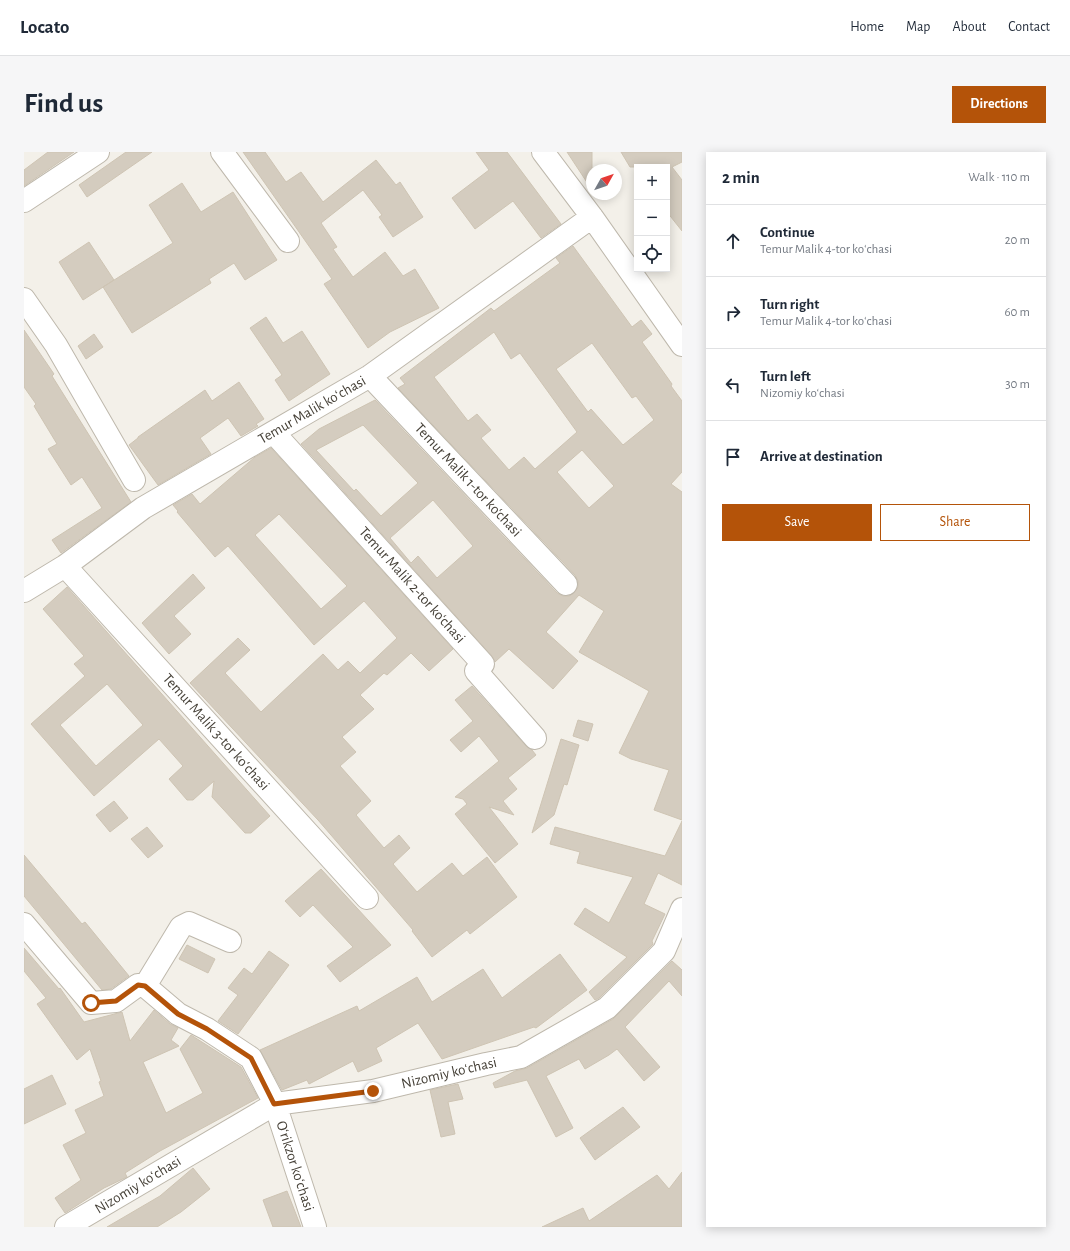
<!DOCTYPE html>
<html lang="en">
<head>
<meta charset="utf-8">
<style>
	:root { --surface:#fff; --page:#f6f6f7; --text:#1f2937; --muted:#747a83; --line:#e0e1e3; --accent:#b45309 }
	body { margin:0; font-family:"Alegreya Sans",sans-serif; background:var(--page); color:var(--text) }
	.controls { position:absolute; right:12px; top:12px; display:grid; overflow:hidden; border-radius:0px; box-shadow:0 2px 10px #0003 }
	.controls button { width:36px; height:36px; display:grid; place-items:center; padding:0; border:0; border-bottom:1px solid var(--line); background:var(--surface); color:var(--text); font:20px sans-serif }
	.compass { position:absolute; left:562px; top:12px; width:36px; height:36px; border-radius:50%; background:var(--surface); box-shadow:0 2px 10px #0003; rotate:50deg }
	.stop { position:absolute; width:12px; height:12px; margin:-9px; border:3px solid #b45309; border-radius:50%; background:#fff }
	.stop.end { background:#b45309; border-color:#fff; box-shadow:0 1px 4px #0008 }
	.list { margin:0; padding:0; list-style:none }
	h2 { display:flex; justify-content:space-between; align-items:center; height:52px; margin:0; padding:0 16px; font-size:17px }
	h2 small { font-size:13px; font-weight:400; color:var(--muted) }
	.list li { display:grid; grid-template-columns:26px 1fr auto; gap:12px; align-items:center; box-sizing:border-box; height:72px; padding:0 16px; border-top:1px solid var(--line) }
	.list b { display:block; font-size:15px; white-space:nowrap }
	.list p { margin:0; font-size:13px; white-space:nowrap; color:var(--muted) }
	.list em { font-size:13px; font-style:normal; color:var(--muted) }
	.actions { display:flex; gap:8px; padding:12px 16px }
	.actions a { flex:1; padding:9px 0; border:1px solid var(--accent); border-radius:0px; text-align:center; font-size:14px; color:var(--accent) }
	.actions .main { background:var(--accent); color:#fff }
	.icon { flex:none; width:22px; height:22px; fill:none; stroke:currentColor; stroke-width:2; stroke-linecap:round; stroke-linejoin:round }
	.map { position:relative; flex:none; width:658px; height:1075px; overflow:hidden; border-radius:0px }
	header { display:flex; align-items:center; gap:24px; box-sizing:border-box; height:56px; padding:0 20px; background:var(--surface); border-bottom:1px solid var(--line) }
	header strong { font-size:19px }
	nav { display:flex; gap:22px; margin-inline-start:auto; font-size:14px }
	.intro { display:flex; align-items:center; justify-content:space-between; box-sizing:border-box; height:96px; padding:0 24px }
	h1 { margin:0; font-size:28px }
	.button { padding:10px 18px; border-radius:0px; background:var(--accent); color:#fff; font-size:14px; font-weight:700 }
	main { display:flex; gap:24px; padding:0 24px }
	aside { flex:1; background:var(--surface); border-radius:0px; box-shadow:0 2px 10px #0003 }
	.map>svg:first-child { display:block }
	.building { fill:#d4ccbf; stroke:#cec4b3; fill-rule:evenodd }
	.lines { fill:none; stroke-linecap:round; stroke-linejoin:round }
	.minor-casing { stroke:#beb8ac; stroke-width:24 }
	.minor { stroke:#fff; stroke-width:22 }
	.route { stroke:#b45309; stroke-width:5 }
	.labels { text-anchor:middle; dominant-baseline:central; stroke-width:4; stroke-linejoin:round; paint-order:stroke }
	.street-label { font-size:15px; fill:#464138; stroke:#fff }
</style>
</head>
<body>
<header>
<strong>Locato</strong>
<nav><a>Home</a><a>Map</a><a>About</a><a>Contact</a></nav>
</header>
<div class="intro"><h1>Find us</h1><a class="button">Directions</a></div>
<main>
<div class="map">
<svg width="658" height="1075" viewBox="0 0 658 1075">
	<rect width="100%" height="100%" fill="#f3f0e9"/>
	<path class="building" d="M 24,0 L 50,0 L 0,34 L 0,18 Z
		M 102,0 L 128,0 L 63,45 L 55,33 Z
		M 219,0 L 241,0 L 262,30 L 277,20 L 299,50 L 352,8 L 372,33 L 376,30 L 399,65 L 369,85 L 355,65 L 358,63 L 339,38 L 297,71 L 313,95 L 309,97 L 329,125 L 361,100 L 379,124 L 391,117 L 415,156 L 366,180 L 344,196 L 300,132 L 308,127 Z
		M 452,0 L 483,0 L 537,72 L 517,86 L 489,49 L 451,77 L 428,46 L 465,18 Z
		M 543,0 L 568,0 L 568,38 Z
		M 597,0 L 658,0 L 658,10 L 648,15 L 658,28 L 658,79 L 643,60 L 643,15 L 606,15 Z
		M 158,31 L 177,60 L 209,40 L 253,108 L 221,128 L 210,111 L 185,127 L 187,131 L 108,181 L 79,135 L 149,91 L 125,53 Z
		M 65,90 L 90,128 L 59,148 L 35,110 Z
		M 549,94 L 608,175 L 617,168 L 628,182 L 618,190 L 648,232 L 647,234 L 658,249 L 658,320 L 647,332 L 658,340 L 658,668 L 630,658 L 645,618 L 607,607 L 595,601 L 625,539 L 555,500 L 580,459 L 555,443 L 522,480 L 554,509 L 529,537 L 485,497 L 471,510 L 468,504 L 277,292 L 295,277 L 351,248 L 533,441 L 539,444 L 545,444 L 550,441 L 554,435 L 554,429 L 551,423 L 374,236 L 381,232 L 376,226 L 467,156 L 470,159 L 536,111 L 532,106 ZM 470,180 L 487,207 L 496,201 L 553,280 L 511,317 L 500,305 L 485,318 L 457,286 L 467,278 L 453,262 L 444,269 L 410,225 ZM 568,191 L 608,246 L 612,244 L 630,268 L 599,293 L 567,257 L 564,260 L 532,217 ZM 339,273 L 394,331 L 357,364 L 332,337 L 330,339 L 292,298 ZM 558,298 L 590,334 L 565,356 L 533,320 ZM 409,348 L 449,394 L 413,426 L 394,404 L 387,411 L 366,386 Z
		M 242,165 L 259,191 L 278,179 L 306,222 L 265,249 L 251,228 L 258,223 L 226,176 Z
		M 0,178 L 30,222 L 28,224 L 107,350 L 37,401 L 28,388 L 78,356 L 58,325 L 47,333 L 24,297 L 33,292 L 10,254 L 12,252 L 0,235 Z
		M 70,182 L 79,195 L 62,207 L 54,194 Z
		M 215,230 L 240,267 L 232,272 L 234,274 L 217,284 L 204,266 L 176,286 L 187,302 L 134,333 L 105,293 L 114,286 L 114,285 L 181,238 L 188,249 Z
		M 247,296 L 429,497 L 405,519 L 387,501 L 363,523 L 360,521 L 336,543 L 350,557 L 318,585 L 332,600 L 316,614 L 347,649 L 332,663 L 348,682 L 360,696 L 375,683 L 386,696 L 369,712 L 393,740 L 428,711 L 439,724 L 463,705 L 493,745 L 446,782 L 443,778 L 408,805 L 388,779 L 389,778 L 294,668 L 166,531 L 214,486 L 226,498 L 201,521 L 237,560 L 299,502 L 314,518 L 324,509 L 336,521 L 373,486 L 340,449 L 290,493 L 204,394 L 191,405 L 153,360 L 154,359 L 149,353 L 168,342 L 176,352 L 231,305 ZM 255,362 L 323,434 L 297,457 L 231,383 Z
		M 169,422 L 181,436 L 150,464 L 167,482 L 145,502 L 118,471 Z
		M 43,435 L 246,664 L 227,681 L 221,681 L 188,645 L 190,629 L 169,648 L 163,648 L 145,627 L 159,614 L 135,587 L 70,644 L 7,572 L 61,524 L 50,512 L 60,504 L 19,457 ZM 83,532 L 119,573 L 72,614 L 36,573 Z
		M 448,534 L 502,594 L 508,598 L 512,603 L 484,626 L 493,637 L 479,649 L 490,663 L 465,655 L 494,692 L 471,711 L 431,662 L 443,652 L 439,647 L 431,645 L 475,609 L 455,584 L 437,600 L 426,588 L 449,569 L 431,548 Z
		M 554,568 L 569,572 L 564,589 L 549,584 Z
		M 537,587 L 555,593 L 543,633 L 540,632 L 530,663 L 508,681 Z
		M 90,649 L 104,666 L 86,680 L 72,663 Z
		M 658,669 L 658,733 L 634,721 L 620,752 L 641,762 L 628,789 L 629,792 L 575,846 L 571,848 L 565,840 L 603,805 L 550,772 L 561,756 L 585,771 L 609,725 L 553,711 L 556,700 L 526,692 L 531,675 L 641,704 Z
		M 123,675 L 139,694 L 124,706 L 107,687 Z
		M 0,703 L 58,772 L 61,770 L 105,824 L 87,837 L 78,838 L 0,744 Z
		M 297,717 L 367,793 L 316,830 L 303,814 L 329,795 L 289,753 L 276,765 L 261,749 Z
		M 163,793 L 191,807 L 184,821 L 155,807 Z
		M 0,796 L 35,837 L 36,836 L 60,870 L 98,860 L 106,889 L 130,858 L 146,872 L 154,876 L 147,888 L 155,894 L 119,910 L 142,961 L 179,941 L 156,897 L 167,883 L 217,915 L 234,946 L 136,999 L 101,1021 L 103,1025 L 80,1036 L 41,1061 L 31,1046 L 57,1028 L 39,993 L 62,981 L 51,958 L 80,944 L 75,930 L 77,929 L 66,897 L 53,908 L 13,852 L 22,846 L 0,819 Z
		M 245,799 L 265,813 L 214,882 L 194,869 L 214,843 L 204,836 L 220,816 L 228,822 Z
		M 536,802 L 563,838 L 512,876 L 510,875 L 418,907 L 394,871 L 352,896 L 358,909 L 334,920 L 329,909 L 285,932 L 283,928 L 258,938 L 236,898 L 333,854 L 335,859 L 393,825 L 408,850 L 459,817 L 478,846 Z
		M 648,809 L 658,818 L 658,844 L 645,829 L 601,875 L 636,915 L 620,929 L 593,897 L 585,903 L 561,917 L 555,907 L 522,924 L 549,976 L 532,985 L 503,928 L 471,936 L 469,931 L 491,919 L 503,916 L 589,867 Z
		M 28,923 L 42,952 L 0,972 L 0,937 Z
		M 434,932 L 439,947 L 424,950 L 431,982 L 417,985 L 406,938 Z
		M 599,955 L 616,975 L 571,1008 L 556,986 Z
		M 169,1016 L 186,1037 L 157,1060 L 133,1075 L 83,1075 L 136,1044 Z
		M 658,1020 L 658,1075 L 518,1075 L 559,1056 L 565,1069 L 633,1023 L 645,1037 Z
		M 263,1039 L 277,1075 L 249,1075 L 239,1048 Z"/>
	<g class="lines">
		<defs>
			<path id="minor" d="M 198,0 L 264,89
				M 519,0 L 568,65 L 658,193
				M 0,49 L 74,0
				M 0,147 L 32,193 L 110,328
				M 346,224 L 542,432
				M 250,281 L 459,512 L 452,519 L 511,586
				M 41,414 L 343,746
				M 0,439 L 41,414 L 119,356 L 346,224 L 568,65
				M 0,772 L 67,851 L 92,849 L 114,833 L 121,834 L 154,862 L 183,877 L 227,906 L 251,952 L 291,1075
				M 121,834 L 157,775 L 165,771 L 206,789
				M 42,1075 L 251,952 L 349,939 L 462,912 L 497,905 L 583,856 L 640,799 L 658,757"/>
		</defs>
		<use href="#minor" class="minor-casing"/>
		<use href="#minor" class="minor"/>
	</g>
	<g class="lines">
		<path class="route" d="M 67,851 L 92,849 L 114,833 L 121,834 L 154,862 L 183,877 L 227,906 L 250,952 L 349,939"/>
	</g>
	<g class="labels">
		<g class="street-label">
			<text transform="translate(288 258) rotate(-30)">Temur Malik koʻchasi</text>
			<text transform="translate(444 328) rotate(47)">Temur Malik 1-tor ko‘chasi</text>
			<text transform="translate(388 433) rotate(48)">Temur Malik 2-tor ko‘chasi</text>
			<text transform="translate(192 580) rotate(48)">Temur Malik 3-tor koʻchasi</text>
			<text transform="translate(425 921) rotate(-13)">Nizomiy koʻchasi</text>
			<text transform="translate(271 1014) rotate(72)">Oʻrikzor koʻchasi</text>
			<text transform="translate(114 1033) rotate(-31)">Nizomiy koʻchasi</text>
		</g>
	</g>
</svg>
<div class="controls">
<button>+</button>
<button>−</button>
<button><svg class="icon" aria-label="locate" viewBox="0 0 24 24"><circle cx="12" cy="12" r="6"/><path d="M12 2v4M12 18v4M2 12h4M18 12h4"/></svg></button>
</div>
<svg class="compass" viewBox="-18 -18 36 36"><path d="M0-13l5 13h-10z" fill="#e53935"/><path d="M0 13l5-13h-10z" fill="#747a83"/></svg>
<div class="stop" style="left:67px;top:851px"></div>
<div class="stop end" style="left:349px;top:939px"></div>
</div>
<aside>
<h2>2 min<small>Walk · 110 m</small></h2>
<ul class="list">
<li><svg class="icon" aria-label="ahead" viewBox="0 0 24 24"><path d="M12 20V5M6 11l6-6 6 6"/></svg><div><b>Continue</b><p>Temur Malik 4-tor koʻchasi</p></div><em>20 m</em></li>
<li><svg class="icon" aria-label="right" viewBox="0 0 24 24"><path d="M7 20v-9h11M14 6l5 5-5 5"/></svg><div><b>Turn right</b><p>Temur Malik 4-tor koʻchasi</p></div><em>60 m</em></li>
<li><svg class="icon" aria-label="left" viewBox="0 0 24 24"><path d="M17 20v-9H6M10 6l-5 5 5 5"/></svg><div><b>Turn left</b><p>Nizomiy koʻchasi</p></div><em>30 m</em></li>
<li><svg class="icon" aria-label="arrive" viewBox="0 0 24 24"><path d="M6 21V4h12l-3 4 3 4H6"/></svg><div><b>Arrive at destination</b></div></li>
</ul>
<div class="actions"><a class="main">Save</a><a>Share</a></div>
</aside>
</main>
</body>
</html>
